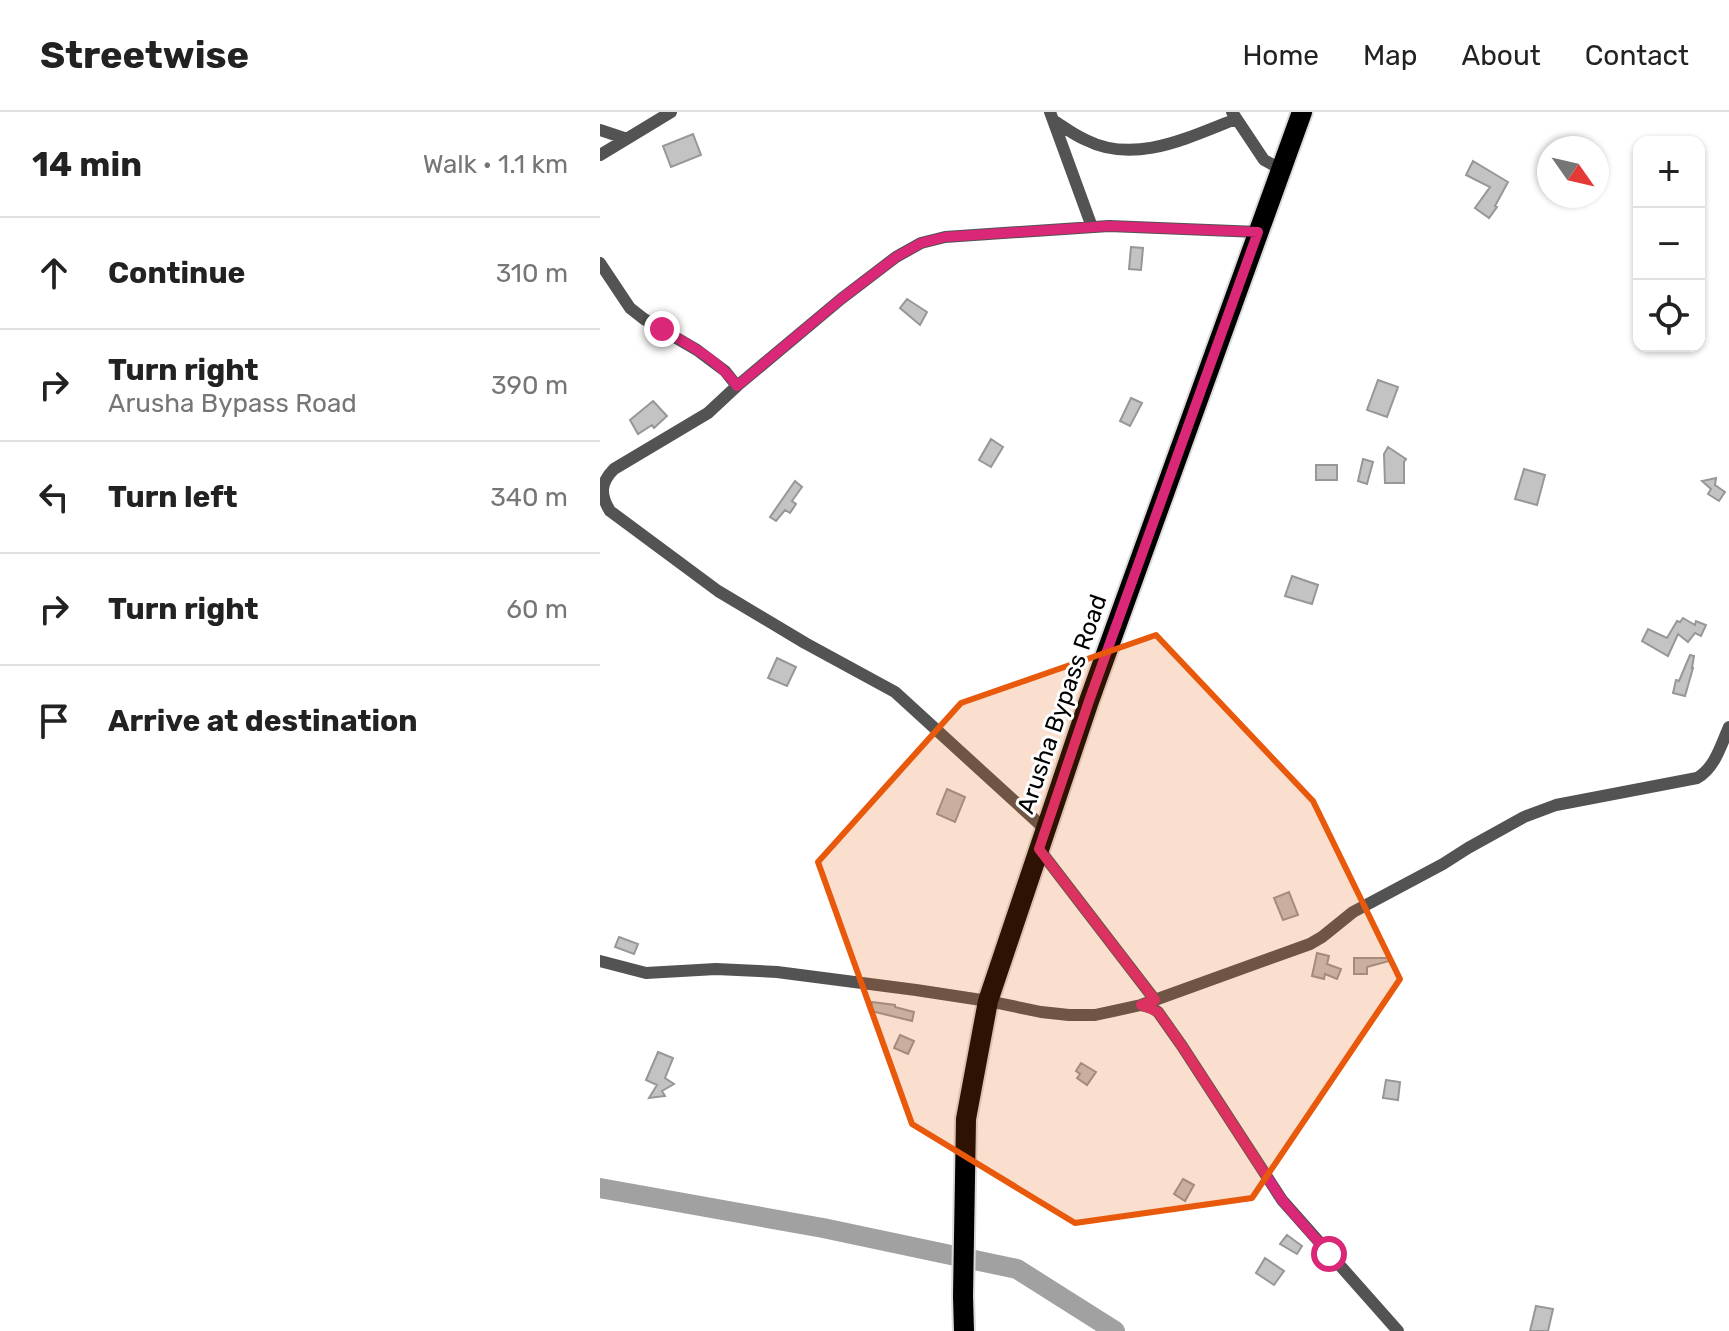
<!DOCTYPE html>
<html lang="en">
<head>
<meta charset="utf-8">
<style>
	:root { --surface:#fff; --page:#f6f6f6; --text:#222; --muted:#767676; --line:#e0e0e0 }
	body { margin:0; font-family:Rubik,sans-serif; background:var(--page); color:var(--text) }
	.controls { position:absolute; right:24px; top:24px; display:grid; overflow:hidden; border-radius:16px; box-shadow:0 2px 6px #0004 }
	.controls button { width:72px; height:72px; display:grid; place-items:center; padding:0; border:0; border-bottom:2px solid var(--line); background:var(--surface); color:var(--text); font:40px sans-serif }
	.compass { position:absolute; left:937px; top:24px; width:72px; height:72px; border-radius:50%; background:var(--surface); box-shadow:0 2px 6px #0004; rotate:124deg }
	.stop { position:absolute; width:24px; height:24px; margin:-18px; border:6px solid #db2777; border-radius:50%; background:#fff }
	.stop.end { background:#db2777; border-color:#fff; box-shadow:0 2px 8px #0008 }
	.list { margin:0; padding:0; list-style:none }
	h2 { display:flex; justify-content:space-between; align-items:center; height:104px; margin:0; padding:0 32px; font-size:34px }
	h2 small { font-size:26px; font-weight:400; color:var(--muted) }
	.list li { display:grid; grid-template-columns:52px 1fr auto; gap:24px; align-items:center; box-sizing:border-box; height:112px; padding:0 32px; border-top:2px solid var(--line) }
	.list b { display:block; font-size:30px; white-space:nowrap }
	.list p { margin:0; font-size:26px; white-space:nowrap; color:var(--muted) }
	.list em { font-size:26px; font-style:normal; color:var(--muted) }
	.icon { flex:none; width:44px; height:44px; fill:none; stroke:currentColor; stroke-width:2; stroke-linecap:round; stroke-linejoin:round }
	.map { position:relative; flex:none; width:1129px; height:1219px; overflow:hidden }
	header { display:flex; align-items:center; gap:48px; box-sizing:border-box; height:112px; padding:0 40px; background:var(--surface); border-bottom:2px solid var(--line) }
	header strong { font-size:38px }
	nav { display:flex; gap:44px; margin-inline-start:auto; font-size:28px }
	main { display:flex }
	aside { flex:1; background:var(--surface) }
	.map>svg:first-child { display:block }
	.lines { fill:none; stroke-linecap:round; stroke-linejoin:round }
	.river { stroke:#a1a1a1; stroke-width:20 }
	.building { fill:#c3c3c3; stroke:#979797; stroke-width:2 }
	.primary-casing { stroke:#dbdbdb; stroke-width:24 }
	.street { stroke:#535353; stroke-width:12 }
	.primary { stroke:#000; stroke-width:20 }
	.route { stroke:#db2777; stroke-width:10 }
	.marked { fill:#e8590c; fill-opacity:0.2; stroke:#e8590c; stroke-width:6; stroke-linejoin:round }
	.labels { text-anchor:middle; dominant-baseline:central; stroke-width:6; stroke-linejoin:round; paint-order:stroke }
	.street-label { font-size:24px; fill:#000; stroke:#fff }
</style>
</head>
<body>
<header>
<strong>Streetwise</strong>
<nav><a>Home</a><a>Map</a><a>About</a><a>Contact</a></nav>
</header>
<main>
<aside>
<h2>14 min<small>Walk · 1.1 km</small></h2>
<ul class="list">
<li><svg class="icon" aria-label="ahead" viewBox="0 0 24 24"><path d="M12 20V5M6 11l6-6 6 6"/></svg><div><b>Continue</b></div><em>310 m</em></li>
<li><svg class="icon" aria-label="right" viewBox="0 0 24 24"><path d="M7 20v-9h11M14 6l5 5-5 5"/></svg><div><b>Turn right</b><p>Arusha Bypass Road</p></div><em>390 m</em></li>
<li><svg class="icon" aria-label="left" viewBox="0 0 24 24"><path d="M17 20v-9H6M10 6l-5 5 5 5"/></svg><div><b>Turn left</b></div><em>340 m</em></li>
<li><svg class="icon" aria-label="right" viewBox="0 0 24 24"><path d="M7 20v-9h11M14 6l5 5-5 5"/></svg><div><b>Turn right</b></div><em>60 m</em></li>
<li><svg class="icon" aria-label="arrive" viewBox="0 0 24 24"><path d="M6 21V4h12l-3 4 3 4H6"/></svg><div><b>Arrive at destination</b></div></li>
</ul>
</aside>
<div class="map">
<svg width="1129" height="1219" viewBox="0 0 1129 1219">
	<rect width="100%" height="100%" fill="#fff"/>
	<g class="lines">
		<path class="river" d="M 0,1076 L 223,1116 L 417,1157 L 515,1219"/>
	</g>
	<path class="building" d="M 93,22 L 101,43 L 71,55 L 63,34 Z
		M 873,49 L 908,70 L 895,94 L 897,95 L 889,106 L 875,96 L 890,75 L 866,63 Z
		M 531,135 L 543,136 L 541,158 L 529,157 Z
		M 307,187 L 327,200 L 320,213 L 300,196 Z
		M 778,268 L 798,275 L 787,305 L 767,298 Z
		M 531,286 L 542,291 L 530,314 L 520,309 Z
		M 53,289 L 67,304 L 54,316 L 52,313 L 38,322 L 30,308 Z
		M 391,327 L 403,335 L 391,355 L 379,348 Z
		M 788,335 L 806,347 L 804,350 L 804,371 L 785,371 L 784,342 Z
		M 763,347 L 773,350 L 767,372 L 758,369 Z
		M 716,353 L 737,353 L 737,368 L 716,368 Z
		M 924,357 L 945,363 L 937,393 L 915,387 Z
		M 1116,366 L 1115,373 L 1125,380 L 1119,389 L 1108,382 L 1111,377 L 1102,369 Z
		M 195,369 L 202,375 L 192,389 L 196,392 L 190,401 L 185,398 L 176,409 L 170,405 Z
		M 692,464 L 718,473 L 712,492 L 685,484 Z
		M 1083,506 L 1095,513 L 1096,509 L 1106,513 L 1101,524 L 1095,521 L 1088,530 L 1078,522 L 1068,544 L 1042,529 L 1048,517 L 1067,526 L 1077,509 L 1080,510 Z
		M 1090,543 L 1094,544 L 1092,556 L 1093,556 L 1085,584 L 1073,581 L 1076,568 L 1079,569 Z
		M 177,546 L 196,555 L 187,574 L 168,566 Z
		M 347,677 L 365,685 L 355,710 L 337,702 Z
		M 689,780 L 698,803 L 683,808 L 674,786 Z
		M 19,825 L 38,832 L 34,842 L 15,835 Z
		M 717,841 L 729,844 L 727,852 L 741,857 L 737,867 L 725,862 L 724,867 L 712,864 Z
		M 754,846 L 789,846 L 789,849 L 767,855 L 767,862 L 754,862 Z
		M 272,890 L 295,893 L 295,895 L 314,900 L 312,909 L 271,899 Z
		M 300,923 L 314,929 L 308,942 L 294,936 Z
		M 58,940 L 73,946 L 65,966 L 74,972 L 62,979 L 65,984 L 49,986 L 57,973 L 46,968 Z
		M 481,951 L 496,960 L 487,973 L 477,966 L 480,962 L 476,959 Z
		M 786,968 L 800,970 L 798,988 L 783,986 Z
		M 583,1067 L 594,1073 L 585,1089 L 574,1082 Z
		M 687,1123 L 702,1134 L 697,1142 L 680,1132 Z
		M 665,1146 L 684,1159 L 674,1173 L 656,1161 Z
		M 936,1194 L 953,1197 L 948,1219 L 930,1219 Z"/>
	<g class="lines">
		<defs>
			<path id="primary" d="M 364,1219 L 363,1184 L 366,1007 L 388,889 L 489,589 L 702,0"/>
		</defs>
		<use href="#primary" class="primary-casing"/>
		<path class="street" d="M 450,0 L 492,115
			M 632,0 L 664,48 L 681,57
			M 453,8 C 464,15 474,23 486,28 C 535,53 589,25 636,7
			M 0,18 L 27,27
			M 0,43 L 71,0
			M 0,151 L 30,196 L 44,207 L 97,238 L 125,259 L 137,274 L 108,301 L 14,357 C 0,371 0,383 10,399 L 118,479 L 205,531 L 295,580 L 446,718
			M 137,274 L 241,187 L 296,145 L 321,131 L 345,125 L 509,114 L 658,120
			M 439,737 L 555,888
			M 0,849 L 46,861 L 116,857 L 177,860 L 316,878 L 388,889 L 441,900 L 469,903 L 495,903 L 541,893 L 552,896 L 558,900 L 582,934 L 682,1088 L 798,1219
			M 541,893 L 710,832 L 722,825 L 753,800 L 843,752 L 868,736 L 924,705 L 956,693 L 1097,666 C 1115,656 1121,633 1129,615"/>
		<use href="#primary" class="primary"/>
	</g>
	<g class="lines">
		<path class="route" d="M 62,217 C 89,233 119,248 137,274 L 241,187 L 296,145 L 321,131 L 345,125 L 509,114 L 658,120 L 489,589 L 439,737 L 555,888 L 541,893 L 558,900 L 582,934 L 682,1088 L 729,1142"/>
	</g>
	<path class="marked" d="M 556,523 L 713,689 L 800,867 L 652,1086 L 475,1111 L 312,1012 L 218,750 L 361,591 Z"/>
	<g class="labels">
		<g class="street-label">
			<text transform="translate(462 592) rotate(-71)">Arusha Bypass Road</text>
		</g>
	</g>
</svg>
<div class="controls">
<button>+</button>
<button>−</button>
<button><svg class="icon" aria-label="locate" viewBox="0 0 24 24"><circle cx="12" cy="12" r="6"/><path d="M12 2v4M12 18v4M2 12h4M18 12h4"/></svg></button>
</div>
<svg class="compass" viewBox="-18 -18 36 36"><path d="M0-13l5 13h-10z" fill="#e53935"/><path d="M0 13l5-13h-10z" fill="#767676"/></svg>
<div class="stop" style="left:729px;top:1142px"></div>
<div class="stop end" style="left:62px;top:217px"></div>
</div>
</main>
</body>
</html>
